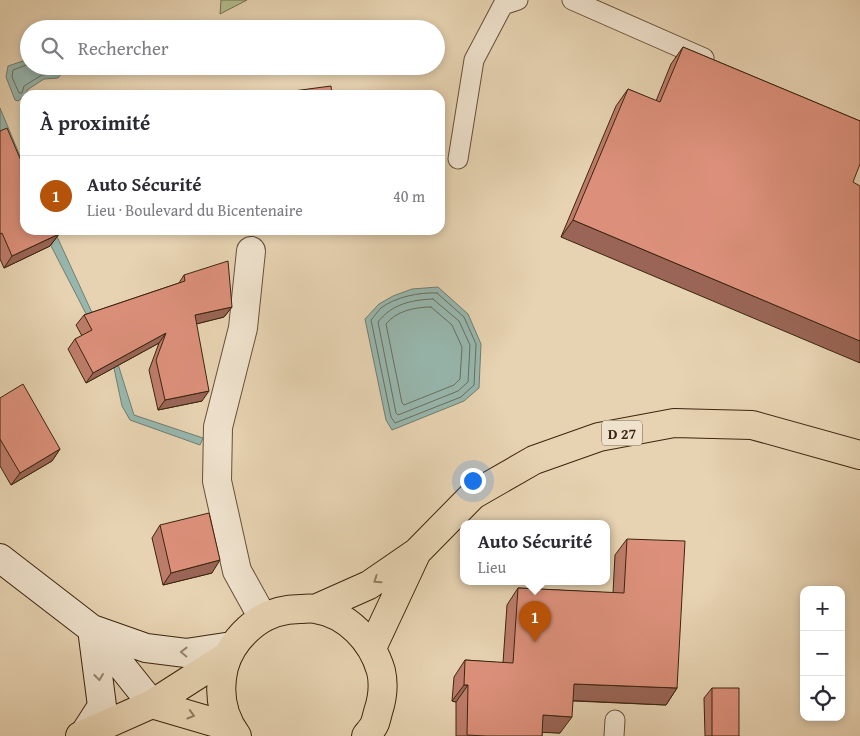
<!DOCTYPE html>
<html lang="fr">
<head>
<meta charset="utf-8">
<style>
	:root { --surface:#fff; --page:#f2f2f3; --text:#2b2b33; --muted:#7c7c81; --line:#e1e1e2; --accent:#b45309 }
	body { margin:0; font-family:"Gentium Book Plus",serif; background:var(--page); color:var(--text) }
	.controls { position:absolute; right:15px; bottom:15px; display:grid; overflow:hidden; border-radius:10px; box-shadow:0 2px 8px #0003 }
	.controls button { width:45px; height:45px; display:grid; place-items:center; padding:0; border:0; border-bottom:1px solid var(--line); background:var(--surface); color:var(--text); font:25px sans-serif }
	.you { position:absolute; left:472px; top:480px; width:18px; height:18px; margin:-12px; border:4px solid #fff; border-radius:50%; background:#1a73e8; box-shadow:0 0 0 8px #1a73e833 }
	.badge { display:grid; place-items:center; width:32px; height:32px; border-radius:50%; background:var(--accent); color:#fff; font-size:16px; font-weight:700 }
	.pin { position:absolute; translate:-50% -41px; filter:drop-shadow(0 1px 2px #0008) }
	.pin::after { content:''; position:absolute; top:26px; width:18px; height:15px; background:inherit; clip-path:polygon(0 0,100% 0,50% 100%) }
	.popup { position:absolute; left:460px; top:520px; width:150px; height:65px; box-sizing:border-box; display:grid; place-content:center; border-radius:10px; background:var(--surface); filter:drop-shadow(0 1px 4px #0005); font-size:16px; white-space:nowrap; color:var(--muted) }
	.popup b { font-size:19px; color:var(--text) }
	.popup::after { content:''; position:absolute; left:50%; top:100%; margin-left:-10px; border:10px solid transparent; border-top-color:var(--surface) }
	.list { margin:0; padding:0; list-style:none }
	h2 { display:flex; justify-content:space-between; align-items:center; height:65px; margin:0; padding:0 20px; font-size:21px }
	h2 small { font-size:16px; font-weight:400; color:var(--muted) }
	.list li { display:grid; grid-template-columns:32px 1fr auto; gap:15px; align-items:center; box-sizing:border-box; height:80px; padding:0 20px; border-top:1px solid var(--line) }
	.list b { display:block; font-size:19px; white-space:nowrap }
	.list p { margin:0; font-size:16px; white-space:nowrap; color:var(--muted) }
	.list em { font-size:16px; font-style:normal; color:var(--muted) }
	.icon { flex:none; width:28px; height:28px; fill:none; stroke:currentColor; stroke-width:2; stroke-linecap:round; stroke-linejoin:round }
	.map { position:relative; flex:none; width:860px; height:736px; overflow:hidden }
	.search { position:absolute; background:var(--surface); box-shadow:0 2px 8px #0003; left:20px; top:20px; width:425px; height:55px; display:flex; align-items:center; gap:12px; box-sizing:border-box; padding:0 18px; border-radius:28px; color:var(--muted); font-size:19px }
	.panel { position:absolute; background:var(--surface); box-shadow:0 2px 8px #0003; left:20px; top:90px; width:425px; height:145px; border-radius:15px }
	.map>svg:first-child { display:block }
	.green { fill:#b2bd8e; stroke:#77714e }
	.water { fill:#97b7ae; stroke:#737d6e }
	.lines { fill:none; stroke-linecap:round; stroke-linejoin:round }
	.shore { stroke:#6a6e5e; stroke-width:1 }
	.lane-casing { stroke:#675037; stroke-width:21 }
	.street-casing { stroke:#675037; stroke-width:30 }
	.secondary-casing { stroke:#3c250e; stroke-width:30 }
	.primary-casing { stroke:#3c250e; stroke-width:30 }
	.lane { stroke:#efe2cd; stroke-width:19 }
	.street { stroke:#efe2cd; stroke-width:28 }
	.secondary { stroke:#efe2cd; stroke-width:28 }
	.primary { stroke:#e7d3b2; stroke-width:28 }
	.wall { fill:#bd7c6a; stroke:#3c250e }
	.shaded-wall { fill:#9a6556; stroke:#3c250e }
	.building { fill:#dc907b; stroke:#3c250e }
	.oneway { stroke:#927c60 }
	.oneway2 { stroke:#96846e }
	.labels { text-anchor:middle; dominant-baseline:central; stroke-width:4; stroke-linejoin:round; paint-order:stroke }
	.shield { fill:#efe2cd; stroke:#725e47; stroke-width:1 }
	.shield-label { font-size:15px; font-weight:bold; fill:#3c250e }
</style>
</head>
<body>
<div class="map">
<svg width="860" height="736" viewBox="0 0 860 736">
	<rect width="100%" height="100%" fill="#e7d3b2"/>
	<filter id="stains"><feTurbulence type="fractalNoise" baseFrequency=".004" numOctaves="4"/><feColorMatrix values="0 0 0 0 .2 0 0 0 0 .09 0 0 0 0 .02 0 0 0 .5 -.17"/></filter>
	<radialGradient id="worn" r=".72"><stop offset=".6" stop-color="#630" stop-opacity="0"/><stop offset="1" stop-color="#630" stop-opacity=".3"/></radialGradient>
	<path class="green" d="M 221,0 L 247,0 L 220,14 Z"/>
	<path class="water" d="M 29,59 L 29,66 L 64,66 L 63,72 L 58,78 L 44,79 L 27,90 L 27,95 L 25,95 L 25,96 L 18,101 L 15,100 L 6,77 L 8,66 Z
		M 0,108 L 25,168 L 25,190 L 0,133 Z
		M 54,230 L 100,330 L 117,361 L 134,415 L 203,438 L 200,445 L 130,420 L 122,406 L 114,368 L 49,242 Z
		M 438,287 L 468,314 L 481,344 L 479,388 L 464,401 L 392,430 L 386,420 L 365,319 L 379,304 L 393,296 L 412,289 Z"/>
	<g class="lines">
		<path class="shore" d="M 29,64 L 13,70 L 12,77 L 19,93 L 22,93 L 24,86 L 42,75 L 56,73 L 58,70 L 59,66
			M 437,293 L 464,317 L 476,344 L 474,385 L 461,397 L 395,423 L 391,417 L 371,320 C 374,317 377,312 381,308 C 395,297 420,292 437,293 Z
			M 433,299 L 459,321 L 470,345 L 468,382 L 458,391 L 398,415 L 396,413 L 378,322 C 392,304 411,300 433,299 Z
			M 431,307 L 452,325 L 462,347 L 460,379 L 454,385 L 404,405 L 402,403 L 386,324 C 396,311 415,307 431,307 Z"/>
		<defs>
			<path id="lane" d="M 572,0 L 704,58
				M 458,159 L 474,60 L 503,5 L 518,0
				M 614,736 L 615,720"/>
			<path id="street" d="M 251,251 L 243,328 L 218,427 L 217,481 L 237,571 L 263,618"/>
			<path id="secondary" d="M 0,558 L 92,629 L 152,704
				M 92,629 L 146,648 L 186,653 L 232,646
				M 84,734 L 102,706 L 92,629"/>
			<path id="primary" d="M 315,609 L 369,585 L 417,552 L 473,495 L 534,460 L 599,437 L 674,423 L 752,425 L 860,455
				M 372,648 L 416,554
				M 152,704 L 230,727
				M 80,736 L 152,704 L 227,656
				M 237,736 C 222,716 218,692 224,667 C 229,649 239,636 254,624 C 267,614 283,609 300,609 C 305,609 310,608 315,609 C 347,614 372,640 381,671 C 384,684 382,700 378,712 C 377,716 376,720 375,723 C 373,728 369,732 366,736"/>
		</defs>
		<use href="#lane" class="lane-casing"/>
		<use href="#street" class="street-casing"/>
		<use href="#secondary" class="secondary-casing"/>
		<use href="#primary" class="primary-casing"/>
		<use href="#lane" class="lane"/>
		<use href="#street" class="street"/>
		<use href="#secondary" class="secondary"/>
		<use href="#primary" class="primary"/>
	</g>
	<path class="wall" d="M 683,47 L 860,121 L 561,237 L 616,106 L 628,89 L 656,101 L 671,64 Z
		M 0,131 L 25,170 L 59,234 L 50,246 L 4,268 L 0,259 Z
		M 184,275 L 232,307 L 224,317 L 196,324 L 202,401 L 158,410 L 149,370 L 159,343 L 86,383 L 68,349 L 75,339 L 82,336 L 76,325 L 84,315 L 179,283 Z
		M 0,398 L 60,449 L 52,461 L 11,485 L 0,466 Z
		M 160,525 L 212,573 L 163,585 L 152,538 Z
		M 627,539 L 677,688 L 666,705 L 573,701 L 560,733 L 542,732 L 542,736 L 456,736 L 456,702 L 452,701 L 454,677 L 465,660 L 503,663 L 507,605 L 518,588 L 613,593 L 615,555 Z
		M 712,688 L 739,736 L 705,736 L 704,698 Z"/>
	<path class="shaded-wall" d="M 573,220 L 860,341 L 860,363 L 561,237 Z
		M 59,234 L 50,246 L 4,268 L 12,256 Z
		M 232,307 L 224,317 L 188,326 L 195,315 Z
		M 166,333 L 159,343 L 86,383 L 93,373 Z
		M 209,391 L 202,401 L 158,410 L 165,400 Z
		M 60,449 L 52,461 L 11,485 L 20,473 Z
		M 220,560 L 212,573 L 163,585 L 171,573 Z
		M 574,684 L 677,688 L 666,705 L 562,700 Z
		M 464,685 L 468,685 L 456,702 L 452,701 Z
		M 543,715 L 572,717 L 560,733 L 532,732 Z"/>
	<path class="building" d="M 683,47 L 860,121 L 860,164 L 853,182 L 860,186 L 860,341 L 573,220 L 628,89 L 660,102 Z
		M 331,86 L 332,95 L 263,95 Z
		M 7,128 L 25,170 L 25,230 L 57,230 L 59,234 L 12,256 L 2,233 L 0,234 L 0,131 Z
		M 228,261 L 232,307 L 195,315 L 209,391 L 165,400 L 156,360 L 166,333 L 93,373 L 75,339 L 92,330 L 84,315 L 185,281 L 184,275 Z
		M 23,384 L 60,449 L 20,473 L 0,439 L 0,398 Z
		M 209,513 L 220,560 L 171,573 L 160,525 Z
		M 627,539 L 685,541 L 677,688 L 574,684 L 572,717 L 543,715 L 542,736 L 486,736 L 467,735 L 468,685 L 464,685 L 465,660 L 513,663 L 518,588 L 624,593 Z
		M 712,688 L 739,688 L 739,736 L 712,736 Z"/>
	<defs><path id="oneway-chevron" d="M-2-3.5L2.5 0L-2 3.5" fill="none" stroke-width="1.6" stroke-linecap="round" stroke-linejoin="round" transform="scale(1.25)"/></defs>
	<g class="oneway">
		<use href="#oneway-chevron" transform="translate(377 580) rotate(146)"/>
		<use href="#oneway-chevron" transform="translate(191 715) rotate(16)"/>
	</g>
	<g class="oneway2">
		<use href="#oneway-chevron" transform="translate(184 652) rotate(-179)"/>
		<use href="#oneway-chevron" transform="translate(99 677) rotate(83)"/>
	</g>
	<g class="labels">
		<rect class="shield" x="602" y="420.5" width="40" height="25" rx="4"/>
		<g class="shield-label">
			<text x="622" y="433">D 27</text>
		</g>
	</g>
	<rect width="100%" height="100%" filter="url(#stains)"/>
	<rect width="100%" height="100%" fill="url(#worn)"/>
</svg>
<div class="controls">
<button>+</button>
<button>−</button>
<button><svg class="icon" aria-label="locate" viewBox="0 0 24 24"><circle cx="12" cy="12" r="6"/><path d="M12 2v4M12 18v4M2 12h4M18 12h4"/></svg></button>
</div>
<div class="you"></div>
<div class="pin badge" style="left:535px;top:642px">1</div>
<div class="popup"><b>Auto Sécurité</b>Lieu</div>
<div class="search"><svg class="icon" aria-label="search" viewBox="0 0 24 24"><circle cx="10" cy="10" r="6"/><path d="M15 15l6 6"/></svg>Rechercher</div>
<section class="panel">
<h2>À proximité<small></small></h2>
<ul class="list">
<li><span class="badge">1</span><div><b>Auto Sécurité</b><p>Lieu · Boulevard du Bicentenaire</p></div><em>40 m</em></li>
</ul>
</section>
</div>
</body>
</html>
